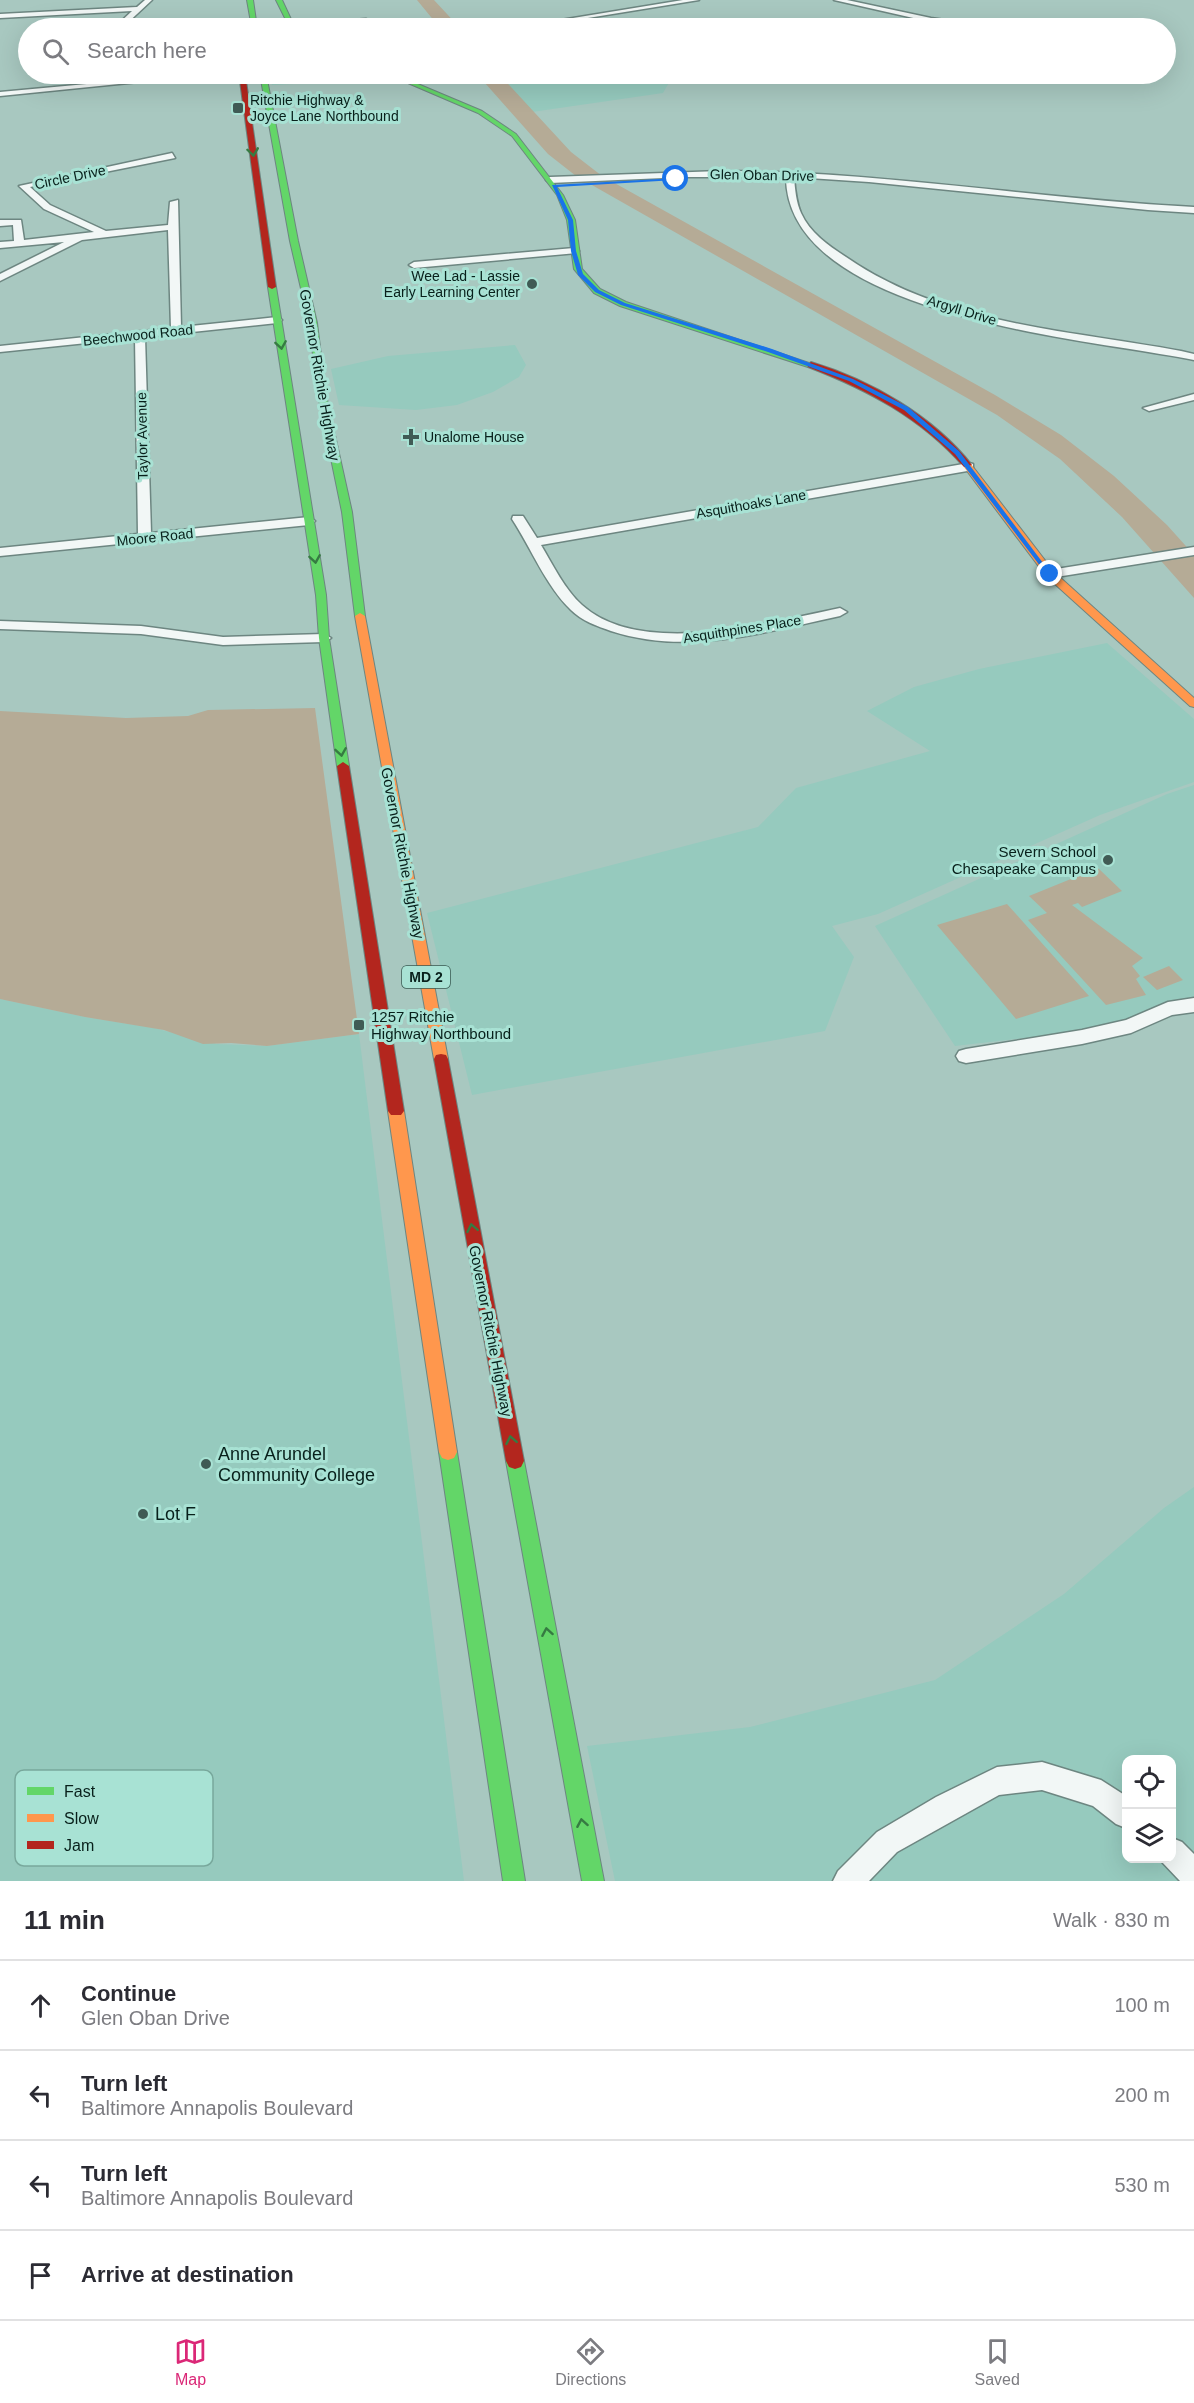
<!DOCTYPE html>
<html lang="en">
<head>
<meta charset="utf-8">
<style>
	:root { --surface:#fff; --page:#f2f2f3; --text:#2b2b33; --muted:#7c7c81; --line:#e1e1e2; --accent:#db2777 }
	body { margin:0; font-family:Helvetica,sans-serif; background:var(--page); color:var(--text) }
	.controls { position:absolute; right:18px; bottom:18px; display:grid; overflow:hidden; border-radius:12px; box-shadow:0 6px 24px #0002 }
	.controls button { width:54px; height:54px; display:grid; place-items:center; padding:0; border:0; border-bottom:2px solid var(--line); background:var(--surface); color:var(--text); font:30px sans-serif }
	.stop { position:absolute; width:18px; height:18px; margin:-14px; border:4px solid #1a73e8; border-radius:50%; background:#fff }
	.stop.end { background:#1a73e8; border-color:#fff; box-shadow:0 2px 6px #0008 }
	.list { margin:0; padding:0; list-style:none }
	h2 { display:flex; justify-content:space-between; align-items:center; height:78px; margin:0; padding:0 24px; font-size:26px }
	h2 small { font-size:20px; font-weight:400; color:var(--muted) }
	.list li { display:grid; grid-template-columns:39px 1fr auto; gap:18px; align-items:center; box-sizing:border-box; height:90px; padding:0 24px; border-top:2px solid var(--line) }
	.list b { display:block; font-size:22px; white-space:nowrap }
	.list p { margin:0; font-size:20px; white-space:nowrap; color:var(--muted) }
	.list em { font-size:20px; font-style:normal; color:var(--muted) }
	.icon { flex:none; width:33px; height:33px; fill:none; stroke:currentColor; stroke-width:2; stroke-linecap:round; stroke-linejoin:round }
	.map { position:relative; flex:none; width:1194px; height:1881px; overflow:hidden }
	.search { position:absolute; background:var(--surface); box-shadow:0 6px 24px #0002; left:18px; right:18px; top:18px; height:66px; display:flex; align-items:center; gap:15px; box-sizing:border-box; padding:0 21px; border-radius:33px; color:var(--muted); font-size:22px }
	.sheet { height:438px; background:var(--surface) }
	nav { display:flex; justify-content:space-around; align-items:center; box-sizing:border-box; height:84px; border-top:2px solid var(--line); background:var(--surface); font-size:16px; color:var(--muted) }
	nav a { display:grid; justify-items:center; gap:3px }
	nav .on { color:var(--accent) }
	.map>svg:first-child { display:block }
	.built { fill:#96cabe; fill-rule:evenodd }
	.green { fill:#b5ab96 }
	.lines { fill:none; stroke-linecap:round; stroke-linejoin:round }
	.street-casing { stroke:#6d8681; stroke-width:3 }
	.fast-casing { stroke:#6d8681; stroke-width:2 }
	.slow-casing { stroke:#6d8681; stroke-width:2 }
	.jam-casing { stroke:#6d8681; stroke-width:2 }
	.street { fill:#f2f7f6; fill-rule:evenodd }
	.fast { fill:#63d668; fill-rule:evenodd }
	.slow { fill:#ff974d; fill-rule:evenodd }
	.jam { fill:#b3261e; fill-rule:evenodd }
	.oneway { stroke:#367b42 }
	.route { fill:#1a73e8 }
	.poi-dot { fill:#405b55; stroke:#a8e2d4; stroke-width:2 }
	.labels { text-anchor:middle; dominant-baseline:central; stroke-width:6; stroke-linejoin:round; paint-order:stroke }
	.far-poi-label { font-size:14px; fill:#08201b; stroke:#a8e2d4; text-anchor:start }
	.far-street-label { font-size:14px; fill:#08201b; stroke:#a8e2d4 }
	.shield { fill:#a8e2d4; stroke:#385a52; stroke-width:1.5 }
	.shield-label { font-size:14px; font-weight:bold; fill:#08201b }
	.street-label { font-size:15px; fill:#08201b; stroke:#a8e2d4 }
	.poi-label { font-size:15px; fill:#08201b; stroke:#a8e2d4; text-anchor:end }
	.near-poi-label { font-size:18px; fill:#08201b; stroke:#a8e2d4; text-anchor:start }
	.key { fill:#a8e2d4; stroke:#78a89c; stroke-width:1.5 }
	.key-label { font-size:16px; fill:#08201b }
</style>
</head>
<body>
<div class="map">
<svg width="1194" height="1881" viewBox="0 0 1194 1881">
	<rect width="100%" height="100%" fill="#a8c8c0"/>
	<path class="built" d="M 270,74 L 365,74 L 315,83 L 272,85 Z
		M 605,74 L 674,74 L 663,93 L 532,112 L 506,82 Z
		M 515,345 L 526,365 L 519,377 L 493,392 L 457,405 L 416,410 L 339,405 L 331,369 L 388,356 Z
		M 1107,643 L 1194,719 L 1194,782 L 1100,815 L 878,914 L 832,926 L 854,957 L 825,1031 L 472,1095 L 427,913 L 758,827 L 796,788 L 930,751 L 867,711 L 914,687 L 979,669 Z
		M 1194,785 L 1194,1005 L 1130,1026 L 955,1046 L 875,926 L 1167,794 Z
		M 0,999 L 85,1017 L 154,1028 L 217,1044 L 267,1046 L 359,1034 L 464,1881 L 0,1881 Z
		M 1194,1487 L 1194,1881 L 615,1881 L 587,1746 L 750,1727 L 935,1680 L 1064,1594 L 1164,1508 ZM 1126,1760 L 1172,1760 L 1172,1858 L 1126,1858 Z"/>
	<path class="green" d="M 417,0 L 434,0 L 460,28 L 440,28 Z
		M 477,74 L 499,74 L 571,152 L 602,176 L 995,395 L 1061,435 L 1114,476 L 1167,525 L 1194,555 L 1194,598 L 1122,517 L 1060,459 L 997,415 L 576,176 L 548,154 Z
		M 315,708 L 359,1034 L 267,1046 L 231,1043 L 203,1044 L 164,1030 L 85,1017 L 0,999 L 0,711 L 126,718 L 188,716 L 208,710 Z
		M 1098,868 L 1122,891 L 1082,907 L 1078,903 L 1072,905 L 1143,958 L 1132,966 L 1140,976 L 1136,979 L 1146,995 L 1106,1005 L 1028,920 L 1047,913 L 1029,896 Z
		M 1007,904 L 1089,996 L 1016,1019 L 937,925 Z
		M 1169,966 L 1183,980 L 1157,990 L 1143,977 Z"/>
	<g class="lines">
		<defs>
			<path id="street" d="M 145,0 L 152,0 L 122,28 L 114,28 L 132,11 L 0,18 L 0,14 L 137,7 Z
				M 683,0 L 699,0 L 526,28 L 512,28 Z
				M 834,0 L 847,0 L 931,18 L 1001,28 L 931,22 Z
				M 366,19 L 364,22 L 290,27 L 286,25 Z
				M 195,74 L 218,74 L 0,96 L 0,92 Z
				M 172,153 L 175,158 L 30,187 L 50,205 L 106,231 L 168,225 L 170,202 L 178,200 L 181,327 L 277,317 L 282,320 L 277,323 L 145,337 L 151,533 L 309,517 L 315,521 L 309,525 L 0,556 L 0,548 L 138,534 L 135,338 L 0,352 L 0,346 L 171,328 L 168,230 L 82,240 L 0,281 L 0,274 L 64,242 L 0,248 L 0,242 L 14,241 L 13,225 L 0,226 L 0,220 L 21,220 L 24,240 L 94,232 L 44,209 L 19,186 Z
				M 721,171 C 879,171 1036,199 1194,207 L 1194,213 L 1148,210 L 869,182 L 794,177 C 795,189 796,202 801,213 C 810,233 829,246 846,257 C 944,325 1068,330 1181,351 L 1194,354 L 1194,360 C 1094,339 787,318 786,177 L 686,177 L 550,183 L 546,180 L 550,177 Z
				M 574,248 L 579,251 L 577,253 L 414,268 L 409,265 L 414,262 Z
				M 1194,394 L 1194,400 L 1149,411 L 1143,408 Z
				M 969,463 L 973,464 L 973,470 L 541,545 C 553,565 565,590 582,605 C 642,659 771,622 840,608 L 847,612 L 840,616 C 765,632 687,656 611,631 C 597,626 582,621 571,610 C 546,586 531,548 512,519 L 513,516 L 523,516 L 537,538 Z
				M 1194,547 L 1194,555 L 1050,578 L 1043,574 L 1050,570 Z
				M 0,621 L 141,626 L 223,637 L 324,634 L 331,638 L 324,642 L 223,645 L 141,634 L 0,629 Z
				M 1194,998 L 1194,1012 L 1172,1015 L 1131,1033 L 1082,1044 L 966,1063 L 959,1061 L 956,1056 L 959,1051 L 966,1049 L 1082,1030 L 1126,1020 L 1168,1002 Z
				M 1042,1762 L 1101,1780 L 1126,1796 L 1126,1828 L 1116,1824 L 1093,1806 L 1042,1790 L 999,1795 L 897,1852 L 869,1881 L 833,1881 L 838,1871 L 877,1832 L 936,1797 L 997,1767 Z
				M 1172,1838 L 1182,1842 L 1194,1854 L 1194,1881 L 1180,1881 L 1162,1862 L 1160,1858 L 1172,1858 Z"/>
			<path id="fast" d="M 247,0 L 253,0 L 257,28 L 252,28 Z
				M 276,0 L 282,0 L 295,28 L 290,28 Z
				M 260,74 L 266,74 L 298,241 L 317,323 L 326,395 L 352,512 L 365,616 L 360,619 L 355,616 L 342,512 L 318,395 L 309,323 L 290,241 Z
				M 387,74 L 394,74 L 482,111 L 516,134 L 563,195 L 575,220 L 582,269 L 600,289 L 626,302 L 815,365 L 808,367 L 620,306 L 594,293 L 574,269 L 567,220 L 557,195 L 512,136 L 478,113 Z
				M 272,285 L 276,287 L 326,595 L 329,638 L 349,766 L 343,770 L 337,766 L 319,638 L 316,595 L 268,287 Z
				M 448,1444 L 454,1446 L 457,1452 L 525,1881 L 503,1881 L 439,1452 L 442,1446 Z
				M 515,1453 L 521,1455 L 524,1461 L 604,1881 L 582,1881 L 506,1461 L 509,1455 Z"/>
			<path id="slow" d="M 964,463 L 970,463 L 1054,572 L 1194,698 L 1194,707 L 1190,706 L 1046,576 L 964,467 Z
				M 360,613 L 365,616 L 448,1059 L 446,1063 L 436,1063 L 434,1059 L 355,616 Z
				M 396,1105 L 401,1107 L 404,1111 L 457,1452 L 454,1458 L 448,1460 L 442,1458 L 439,1452 L 388,1111 L 391,1107 Z"/>
			<path id="jam" d="M 239,74 L 245,74 L 276,287 L 272,289 L 268,287 Z
				M 811,362 C 871,380 933,416 972,465 L 964,467 C 921,418 868,390 808,367 L 807,365 Z
				M 343,762 L 349,766 L 404,1111 L 401,1115 L 391,1115 L 388,1111 L 337,766 Z
				M 441,1054 L 446,1055 L 448,1059 L 524,1461 L 521,1467 L 515,1469 L 509,1467 L 506,1461 L 434,1059 L 436,1055 Z"/>
		</defs>
		<use href="#street" class="street-casing"/>
		<use href="#fast" class="fast-casing"/>
		<use href="#slow" class="slow-casing"/>
		<use href="#jam" class="jam-casing"/>
		<use href="#street" class="street"/>
		<use href="#fast" class="fast"/>
		<use href="#slow" class="slow"/>
		<use href="#jam" class="jam"/>
	</g>
	<defs><path id="oneway-chevron" d="M-2-3.5L2.5 0L-2 3.5" fill="none" stroke-width="1.6" stroke-linecap="round" stroke-linejoin="round" transform="scale(1.5)"/></defs>
	<g class="oneway">
		<use href="#oneway-chevron" transform="translate(253 152) rotate(82)"/>
		<use href="#oneway-chevron" transform="translate(281 345) rotate(81)"/>
		<use href="#oneway-chevron" transform="translate(315 559) rotate(81)"/>
		<use href="#oneway-chevron" transform="translate(341 752) rotate(81)"/>
		<use href="#oneway-chevron" transform="translate(472 1228) rotate(-101)"/>
		<use href="#oneway-chevron" transform="translate(511 1440) rotate(-101)"/>
		<use href="#oneway-chevron" transform="translate(547 1632) rotate(-100)"/>
		<use href="#oneway-chevron" transform="translate(582 1823) rotate(-100)"/>
	</g>
	<path class="route" d="M 678,178 L 676,180 L 557,187 L 573,220 L 576,251 L 583,274 L 599,290 L 625,303 L 772,349 L 853,379 L 908,407 L 959,451 L 1052,575 L 1047,575 L 955,454 L 904,410 L 849,381 L 768,352 L 621,305 L 595,292 L 578,275 L 571,251 L 568,220 L 552,185 Z"/>
	<g class="poi-dot">
		<rect x="232" y="102" width="12" height="12" rx="3"/>
		<circle cx="532" cy="284" r="6"/>
		<path d="M408 428h6v6h6v6h-6v6h-6v-6h-6v-6h6z"/>
		<circle cx="1108" cy="860" r="6"/>
		<rect x="353" y="1019" width="12" height="12" rx="3"/>
		<circle cx="206" cy="1464" r="6"/>
		<circle cx="143" cy="1514" r="6"/>
	</g>
	<g class="labels">
		<g class="far-poi-label">
			<text x="250" y="100">Ritchie Highway &amp;<tspan x="250" dy="16">Joyce Lane Northbound</tspan></text>
			<text x="520" y="276" text-anchor="end">Wee Lad - Lassie<tspan x="520" dy="16">Early Learning Center</tspan></text>
			<text x="424" y="437">Unalome House</text>
		</g>
		<g class="far-street-label">
			<text transform="translate(762 175) rotate(1)">Glen Oban Drive</text>
			<text transform="translate(70 177) rotate(-12)">Circle Drive</text>
			<text transform="translate(962 310) rotate(17)">Argyll Drive</text>
			<text transform="translate(138 335) rotate(-6)">Beechwood Road</text>
			<text transform="translate(142 436) rotate(-91)">Taylor Avenue</text>
			<text transform="translate(751 504) rotate(-10)">Asquithoaks Lane</text>
			<text transform="translate(155 537) rotate(-6)">Moore Road</text>
			<text transform="translate(742 629) rotate(-9)">Asquithpines Place</text>
		</g>
		<rect class="shield" x="402" y="966" width="48" height="22" rx="4.5"/>
		<g class="shield-label">
			<text x="426" y="977">MD 2</text>
		</g>
		<g class="street-label">
			<text transform="translate(320 375) rotate(80)">Governor Ritchie Highway</text>
			<text transform="translate(403 853) rotate(79)">Governor Ritchie Highway</text>
			<text transform="translate(491 1331) rotate(79)">Governor Ritchie Highway</text>
		</g>
		<g class="poi-label">
			<text x="1096" y="851">Severn School<tspan x="1096" dy="17">Chesapeake Campus</tspan></text>
			<text x="371" y="1016" text-anchor="start">1257 Ritchie<tspan x="371" dy="17">Highway Northbound</tspan></text>
		</g>
		<g class="near-poi-label">
			<text x="218" y="1454">Anne Arundel<tspan x="218" dy="21">Community College</tspan></text>
			<text x="155" y="1514">Lot F</text>
		</g>
	</g>
	<rect x="15" y="1770" width="198" height="96" rx="9" class="key"/>
	<rect x="27" y="1787" width="27" height="8" fill="#63d668"/>
	<rect x="27" y="1814" width="27" height="8" fill="#ff974d"/>
	<rect x="27" y="1841" width="27" height="8" fill="#b3261e"/>
	<g class="key-label">
		<text x="64" y="1797">Fast</text>
		<text x="64" y="1824">Slow</text>
		<text x="64" y="1851">Jam</text>
	</g>
</svg>
<div class="controls">
<button><svg class="icon" aria-label="locate" viewBox="0 0 24 24"><circle cx="12" cy="12" r="6"/><path d="M12 2v4M12 18v4M2 12h4M18 12h4"/></svg></button>
<button><svg class="icon" aria-label="layers" viewBox="0 0 24 24"><path d="M12 4l9 5-9 5-9-5zM3 14l9 5 9-5"/></svg></button>
</div>
<div class="stop" style="left:676px;top:179px"></div>
<div class="stop end" style="left:1050px;top:574px"></div>
<div class="search"><svg class="icon" aria-label="search" viewBox="0 0 24 24"><circle cx="10" cy="10" r="6"/><path d="M15 15l6 6"/></svg>Search here</div>
</div>
<section class="sheet">
<h2>11 min<small>Walk · 830 m</small></h2>
<ul class="list">
<li><svg class="icon" aria-label="ahead" viewBox="0 0 24 24"><path d="M12 20V5M6 11l6-6 6 6"/></svg><div><b>Continue</b><p>Glen Oban Drive</p></div><em>100 m</em></li>
<li><svg class="icon" aria-label="left" viewBox="0 0 24 24"><path d="M17 20v-9H6M10 6l-5 5 5 5"/></svg><div><b>Turn left</b><p>Baltimore Annapolis Boulevard</p></div><em>200 m</em></li>
<li><svg class="icon" aria-label="left" viewBox="0 0 24 24"><path d="M17 20v-9H6M10 6l-5 5 5 5"/></svg><div><b>Turn left</b><p>Baltimore Annapolis Boulevard</p></div><em>530 m</em></li>
<li><svg class="icon" aria-label="arrive" viewBox="0 0 24 24"><path d="M6 21V4h12l-3 4 3 4H6"/></svg><div><b>Arrive at destination</b></div></li>
</ul>
</section>
<nav>
<a class="on"><svg class="icon" aria-label="map" viewBox="0 0 24 24"><path d="M3 6l6-2 6 2 6-2v14l-6 2-6-2-6 2zM9 4v14M15 6v14"/></svg>Map</a>
<a><svg class="icon" aria-label="directions" viewBox="0 0 24 24"><path d="M12 3l9 9-9 9-9-9zM9 14v-3h6M13 9l2 2-2 2"/></svg>Directions</a>
<a><svg class="icon" aria-label="saved" viewBox="0 0 24 24"><path d="M7 4h10v16l-5-4-5 4z"/></svg>Saved</a>
</nav>
</body>
</html>
